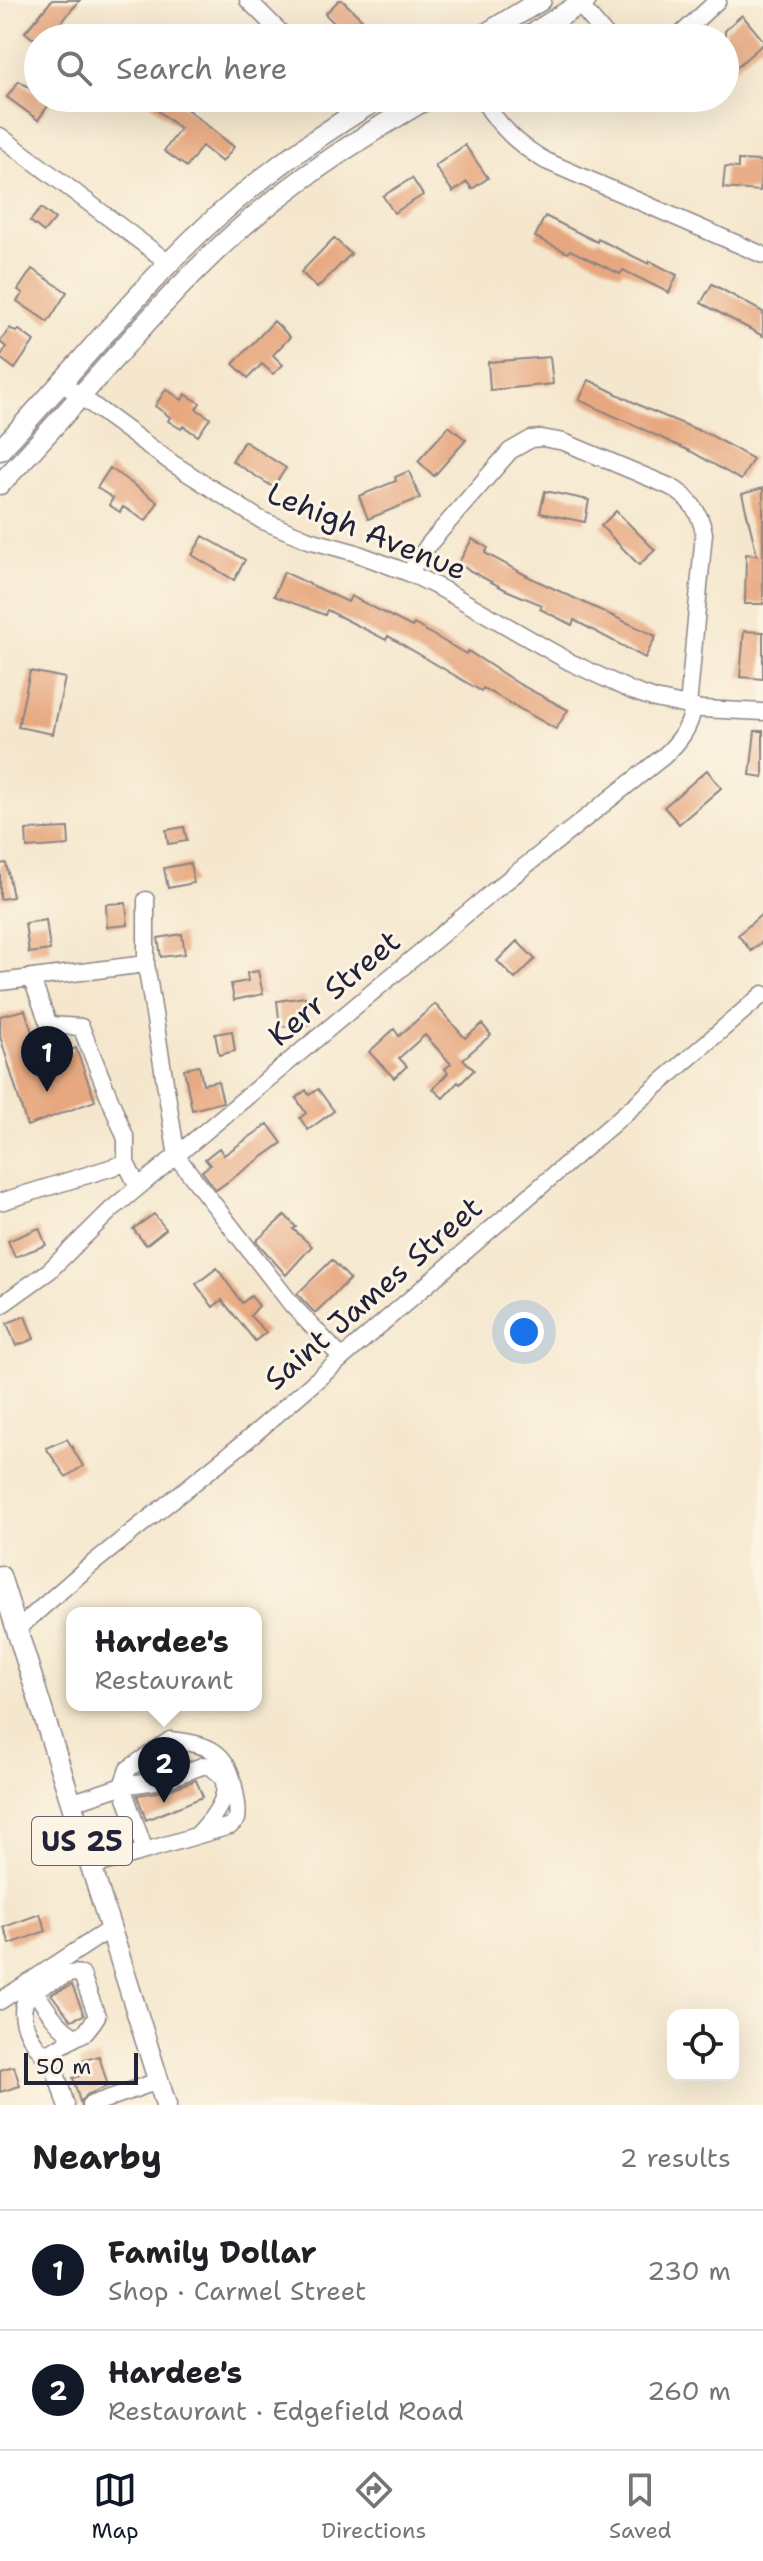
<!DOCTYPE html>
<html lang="en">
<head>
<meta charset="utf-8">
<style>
	:root { --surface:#fff; --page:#f2f2f2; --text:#202124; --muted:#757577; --line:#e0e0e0; --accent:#111827 }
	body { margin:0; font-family:"Shantell Sans",sans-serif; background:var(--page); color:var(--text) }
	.controls { position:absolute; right:24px; bottom:24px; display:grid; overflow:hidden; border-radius:16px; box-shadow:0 8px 32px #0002 }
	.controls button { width:72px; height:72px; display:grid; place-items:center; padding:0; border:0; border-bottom:2px solid var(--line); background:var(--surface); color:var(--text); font:40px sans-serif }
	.scale { position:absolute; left:24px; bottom:20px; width:114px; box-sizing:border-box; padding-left:8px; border:4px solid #22223b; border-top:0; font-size:22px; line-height:28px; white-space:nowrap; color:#22223b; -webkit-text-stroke:6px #fcf5e5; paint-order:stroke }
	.you { position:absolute; left:524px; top:1332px; width:28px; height:28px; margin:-20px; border:6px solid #fff; border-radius:50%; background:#1a73e8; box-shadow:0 0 0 12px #1a73e833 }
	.badge { display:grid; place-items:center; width:52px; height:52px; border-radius:50%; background:var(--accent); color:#fff; font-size:26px; font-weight:700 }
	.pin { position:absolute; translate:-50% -66px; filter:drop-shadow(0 2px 4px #0008) }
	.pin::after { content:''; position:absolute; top:42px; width:28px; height:24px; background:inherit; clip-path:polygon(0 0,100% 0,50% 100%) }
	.popup { position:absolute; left:66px; top:1607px; width:196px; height:104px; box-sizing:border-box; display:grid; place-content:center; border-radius:16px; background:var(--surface); filter:drop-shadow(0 2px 6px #0005); font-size:26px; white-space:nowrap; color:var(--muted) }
	.popup b { font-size:30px; color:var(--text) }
	.popup::after { content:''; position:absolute; left:50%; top:100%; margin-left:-16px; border:16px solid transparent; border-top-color:var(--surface) }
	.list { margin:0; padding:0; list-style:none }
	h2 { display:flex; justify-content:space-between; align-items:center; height:104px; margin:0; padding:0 32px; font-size:34px }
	h2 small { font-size:26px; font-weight:400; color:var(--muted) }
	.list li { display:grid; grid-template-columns:52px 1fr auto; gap:24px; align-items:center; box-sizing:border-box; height:120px; padding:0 32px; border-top:2px solid var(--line) }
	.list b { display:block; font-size:30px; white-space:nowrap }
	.list p { margin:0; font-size:26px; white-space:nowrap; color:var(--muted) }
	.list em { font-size:26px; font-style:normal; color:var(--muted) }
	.icon { flex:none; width:44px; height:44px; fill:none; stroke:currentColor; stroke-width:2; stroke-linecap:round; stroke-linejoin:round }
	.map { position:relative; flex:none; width:763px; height:2105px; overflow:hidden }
	.search { position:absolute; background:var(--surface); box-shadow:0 8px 32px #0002; left:24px; right:24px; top:24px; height:88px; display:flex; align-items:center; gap:20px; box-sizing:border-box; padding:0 28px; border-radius:44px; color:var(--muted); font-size:30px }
	.sheet { height:344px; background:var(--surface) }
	nav { display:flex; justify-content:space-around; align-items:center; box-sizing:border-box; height:112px; border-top:2px solid var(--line); background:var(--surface); font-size:22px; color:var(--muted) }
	nav a { display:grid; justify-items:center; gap:4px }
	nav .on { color:var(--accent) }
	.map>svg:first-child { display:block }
	.building { fill:#e7a880 }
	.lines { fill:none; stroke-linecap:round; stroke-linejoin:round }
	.minor-casing { stroke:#8c8484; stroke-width:19 }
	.major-casing { stroke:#8c8484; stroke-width:23 }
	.minor { stroke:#fff; stroke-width:16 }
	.major { stroke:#fff; stroke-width:20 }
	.labels { text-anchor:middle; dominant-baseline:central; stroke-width:6; stroke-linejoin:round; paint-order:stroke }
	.shield { fill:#fcf5e5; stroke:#63616e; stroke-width:2 }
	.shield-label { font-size:28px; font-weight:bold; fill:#22223b }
	.street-label { font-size:30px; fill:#22223b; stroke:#fcf5e5 }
</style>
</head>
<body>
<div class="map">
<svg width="763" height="2105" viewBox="0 0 763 2105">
	<rect width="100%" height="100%" fill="#fcf5e5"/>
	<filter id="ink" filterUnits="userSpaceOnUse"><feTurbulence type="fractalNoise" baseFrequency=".0125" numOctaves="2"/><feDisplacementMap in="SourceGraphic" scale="16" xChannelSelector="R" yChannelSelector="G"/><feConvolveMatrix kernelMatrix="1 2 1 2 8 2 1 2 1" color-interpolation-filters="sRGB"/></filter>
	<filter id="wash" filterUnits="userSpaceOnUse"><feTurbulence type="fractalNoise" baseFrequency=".006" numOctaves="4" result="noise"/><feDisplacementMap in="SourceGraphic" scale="32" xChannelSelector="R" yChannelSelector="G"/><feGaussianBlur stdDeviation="1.8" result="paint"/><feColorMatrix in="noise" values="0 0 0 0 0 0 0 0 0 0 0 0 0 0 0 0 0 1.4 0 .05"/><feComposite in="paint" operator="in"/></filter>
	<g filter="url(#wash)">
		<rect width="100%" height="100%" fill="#f5e7cd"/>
		<g id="blocks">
			<path class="building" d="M 52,0 L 80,0 L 48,38 L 32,38 L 25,32 Z
				M 339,0 L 342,0 L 373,30 L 366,38 L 349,38 L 325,14 Z
				M 742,15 L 763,40 L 763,44 L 725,77 L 725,30 Z
				M 19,81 L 38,94 L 38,98 L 50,103 L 38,120 L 7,97 Z
				M 143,98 L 173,98 L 234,147 L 222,162 L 202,146 L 187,167 L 164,151 L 180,129 Z
				M 465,145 L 488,178 L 472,189 L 467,182 L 453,192 L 435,166 Z
				M 738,160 L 762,161 L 760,191 L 723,188 L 725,167 L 738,168 Z
				M 412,178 L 423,195 L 394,213 L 383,196 Z
				M 41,208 L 55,219 L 44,232 L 30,221 Z
				M 545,216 L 597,242 L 598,239 L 649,264 L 650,261 L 677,275 L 669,293 L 623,270 L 620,274 L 570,250 L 568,253 L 535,237 Z
				M 334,238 L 351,254 L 317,288 L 301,272 Z
				M 32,269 L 67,292 L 48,322 L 17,301 L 23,293 L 18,290 Z
				M 712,284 L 763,312 L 763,336 L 701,303 Z
				M 274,321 L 290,337 L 273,355 L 283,365 L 273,374 L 262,364 L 248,378 L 233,364 Z
				M 10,328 L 16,332 L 19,330 L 34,341 L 15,369 L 0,358 L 6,347 L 0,342 Z
				M 550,357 L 553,384 L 490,390 L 488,362 Z
				M 589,380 L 647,409 L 710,435 L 753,459 L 741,480 L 692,452 L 579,400 Z
				M 166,389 L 182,400 L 185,394 L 200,403 L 196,409 L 210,418 L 198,436 L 183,426 L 181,429 L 168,421 L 170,417 L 155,406 Z
				M 449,426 L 466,440 L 434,476 L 418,461 Z
				M 244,441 L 286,468 L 273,487 L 232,461 Z
				M 110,468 L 158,502 L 146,521 L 123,507 L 120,512 L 109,505 L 113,498 L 97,488 Z
				M 409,471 L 420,498 L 368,519 L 359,496 L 396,481 L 395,477 Z
				M 763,488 L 763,604 L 745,604 L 746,554 L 757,555 L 742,494 Z
				M 545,491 L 589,500 L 585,522 L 540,513 Z
				M 616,511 L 655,550 L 639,565 L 601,526 Z
				M 203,536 L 245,560 L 234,580 L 192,555 Z
				M 472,539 L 488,548 L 485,553 L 531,578 L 656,636 L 645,658 L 574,620 L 572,625 L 540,609 L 542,605 L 506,590 L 458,564 Z
				M 284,572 L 348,602 L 351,596 L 412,627 L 414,624 L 466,654 L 468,651 L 519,684 L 568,710 L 556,729 L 483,688 L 481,691 L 388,636 L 386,640 L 327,610 L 325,615 L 274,596 Z
				M 744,631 L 763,632 L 763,679 L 740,677 Z
				M 30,671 L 65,678 L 53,734 L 18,727 Z
				M 755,731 L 763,731 L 763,777 L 750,775 Z
				M 707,770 L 721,788 L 679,824 L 664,807 Z
				M 184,827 L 187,841 L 168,844 L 166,830 Z
				M 68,828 L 69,845 L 27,848 L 26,830 Z
				M 6,863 L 13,897 L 0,899 L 0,864 Z
				M 190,863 L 194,883 L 168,888 L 164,868 Z
				M 126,903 L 128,925 L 107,927 L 106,904 Z
				M 763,913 L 763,941 L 751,951 L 738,935 Z
				M 46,920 L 50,950 L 29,953 L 25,923 Z
				M 182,934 L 185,954 L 161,957 L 158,938 Z
				M 517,941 L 535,959 L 515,979 L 497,961 Z
				M 258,971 L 263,994 L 234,1000 L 231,984 L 248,981 L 247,973 Z
				M 305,997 L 309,1024 L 280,1027 L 277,1001 Z
				M 435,1004 L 465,1038 L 482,1024 L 491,1035 L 463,1059 L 474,1070 L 460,1084 L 458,1082 L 443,1098 L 433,1089 L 448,1073 L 445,1069 L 451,1064 L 425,1035 L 399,1058 L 407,1066 L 394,1078 L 369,1052 L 394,1029 L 399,1036 Z
				M 25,1010 L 41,1061 L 76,1048 L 95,1101 L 27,1126 L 0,1036 L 0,1016 Z
				M 232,1031 L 235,1051 L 219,1055 L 215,1034 Z
				M 199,1066 L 203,1084 L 218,1081 L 223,1102 L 192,1110 L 184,1069 Z
				M 318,1089 L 334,1111 L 308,1130 L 300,1118 L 306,1113 L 296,1098 L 306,1090 L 309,1095 Z
				M 268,1124 L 282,1143 L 216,1190 L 202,1171 L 210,1165 L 205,1159 L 219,1148 L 224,1155 Z
				M 154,1214 L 166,1229 L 146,1245 L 133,1229 Z
				M 285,1215 L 296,1227 L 293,1229 L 312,1246 L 286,1275 L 256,1241 Z
				M 39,1228 L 46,1245 L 15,1257 L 8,1241 Z
				M 332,1260 L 350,1279 L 315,1313 L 297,1294 Z
				M 217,1268 L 242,1303 L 251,1296 L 259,1306 L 250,1316 L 266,1332 L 255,1341 L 222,1300 L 213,1307 L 196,1284 Z
				M 25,1316 L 34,1339 L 16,1346 L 7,1323 Z
				M 67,1439 L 83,1466 L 66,1477 L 46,1448 Z
				M 196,1780 L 203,1797 L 146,1820 L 137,1795 L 165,1791 Z
				M 40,1914 L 46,1931 L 10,1944 L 4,1927 Z
				M 72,1985 L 84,2015 L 71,2020 L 51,1994 Z
				M 99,2056 L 108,2086 L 86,2095 L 80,2102 L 73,2078 L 83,2075 L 79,2062 Z
				M 14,2066 L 20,2086 L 0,2092 L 0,2070 Z"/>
		</g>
	</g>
	<g filter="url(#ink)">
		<use href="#blocks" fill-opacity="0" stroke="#8c8484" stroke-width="2"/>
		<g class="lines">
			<defs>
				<path id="minor" d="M 248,0 L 286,38
					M 579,4 L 608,38
					M 677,38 L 718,0
					M 346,98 L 359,111
					M 482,98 C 498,126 518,145 546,161 L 763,255
					M 0,136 L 169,263
					M 61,382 L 172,463 L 261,520 L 309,540 L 353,552 L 409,573 L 442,589 L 570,662 L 632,691 L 655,699 L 702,709 L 763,712
					M 409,573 L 429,544 L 510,451 L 531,439 L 542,438 L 564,442 L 671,487 C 690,498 700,512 704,533 L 688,707
					M 146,900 L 146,964 L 177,1157 L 292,1305 L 341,1357
					M 31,977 L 49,1025 L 81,1027 L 126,1139 L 126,1163
					M 0,982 L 146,964
					M 0,1202 L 126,1163 L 138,1187
					M 0,1306 L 49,1271 L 112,1209 L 495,890 L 664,756 C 679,742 690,728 693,708
					M 16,1630 L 87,1568 L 246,1441 L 763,994
					M 172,1777 L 205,1765 C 244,1780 216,1815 198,1834
					M 70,1803 L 122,1786 L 128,1769 L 170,1740 C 204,1744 227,1748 234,1787 C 236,1798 239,1808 237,1819 L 230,1826 L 90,1867
					M 145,1851 L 122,1786 L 163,1780
					M 28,1982 C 42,2000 55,2027 76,2037 L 86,2032 L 97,2016 L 82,1975 C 72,1971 67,1975 58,1979 C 51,1982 40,1985 34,1990 C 12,2009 28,2036 42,2053 L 51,2052 L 76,2037
					M 0,2001 L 110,1929
					M 57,2076 L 66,2105
					M 90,2105 L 158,2081"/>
				<path id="major" d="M 479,38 L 541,0
					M 526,38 L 586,0
					M 0,450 C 58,389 111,324 168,264 C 230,199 303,144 380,98
					M 0,484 C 80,402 149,311 234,234 C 293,181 359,138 428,98
					M 0,1576 L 166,2105"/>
			</defs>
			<use href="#minor" class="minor-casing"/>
			<use href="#major" class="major-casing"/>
			<use href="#minor" class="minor"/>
			<use href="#major" class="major"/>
		</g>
	</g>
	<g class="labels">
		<rect class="shield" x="32" y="1817" width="100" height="48" rx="6"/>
		<g class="shield-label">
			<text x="82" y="1841">US 25</text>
		</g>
		<g class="street-label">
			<text transform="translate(367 531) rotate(22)">Lehigh Avenue</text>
			<text transform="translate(334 988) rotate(-40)">Kerr Street</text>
			<text transform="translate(373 1293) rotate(-41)">Saint James Street</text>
		</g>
	</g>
</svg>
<div class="controls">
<button><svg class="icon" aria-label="locate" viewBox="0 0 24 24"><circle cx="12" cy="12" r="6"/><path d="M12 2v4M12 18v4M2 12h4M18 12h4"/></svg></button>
</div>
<div class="scale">50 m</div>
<div class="you"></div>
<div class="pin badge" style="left:47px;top:1092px">1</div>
<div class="pin badge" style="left:164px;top:1803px">2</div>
<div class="popup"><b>Hardee's</b>Restaurant</div>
<div class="search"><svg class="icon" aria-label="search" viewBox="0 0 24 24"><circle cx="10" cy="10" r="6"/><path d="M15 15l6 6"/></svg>Search here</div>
</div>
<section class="sheet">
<h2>Nearby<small>2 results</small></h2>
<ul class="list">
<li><span class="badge">1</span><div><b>Family Dollar</b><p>Shop · Carmel Street</p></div><em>230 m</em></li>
<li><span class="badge">2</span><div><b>Hardee's</b><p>Restaurant · Edgefield Road</p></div><em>260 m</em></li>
</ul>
</section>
<nav>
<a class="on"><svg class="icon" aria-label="map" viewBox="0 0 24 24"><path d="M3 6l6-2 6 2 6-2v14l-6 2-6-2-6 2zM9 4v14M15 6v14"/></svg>Map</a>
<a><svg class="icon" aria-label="directions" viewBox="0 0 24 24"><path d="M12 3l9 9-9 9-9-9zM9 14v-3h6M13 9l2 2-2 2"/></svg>Directions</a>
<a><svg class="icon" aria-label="saved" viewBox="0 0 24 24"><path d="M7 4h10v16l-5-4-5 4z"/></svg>Saved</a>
</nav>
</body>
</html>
